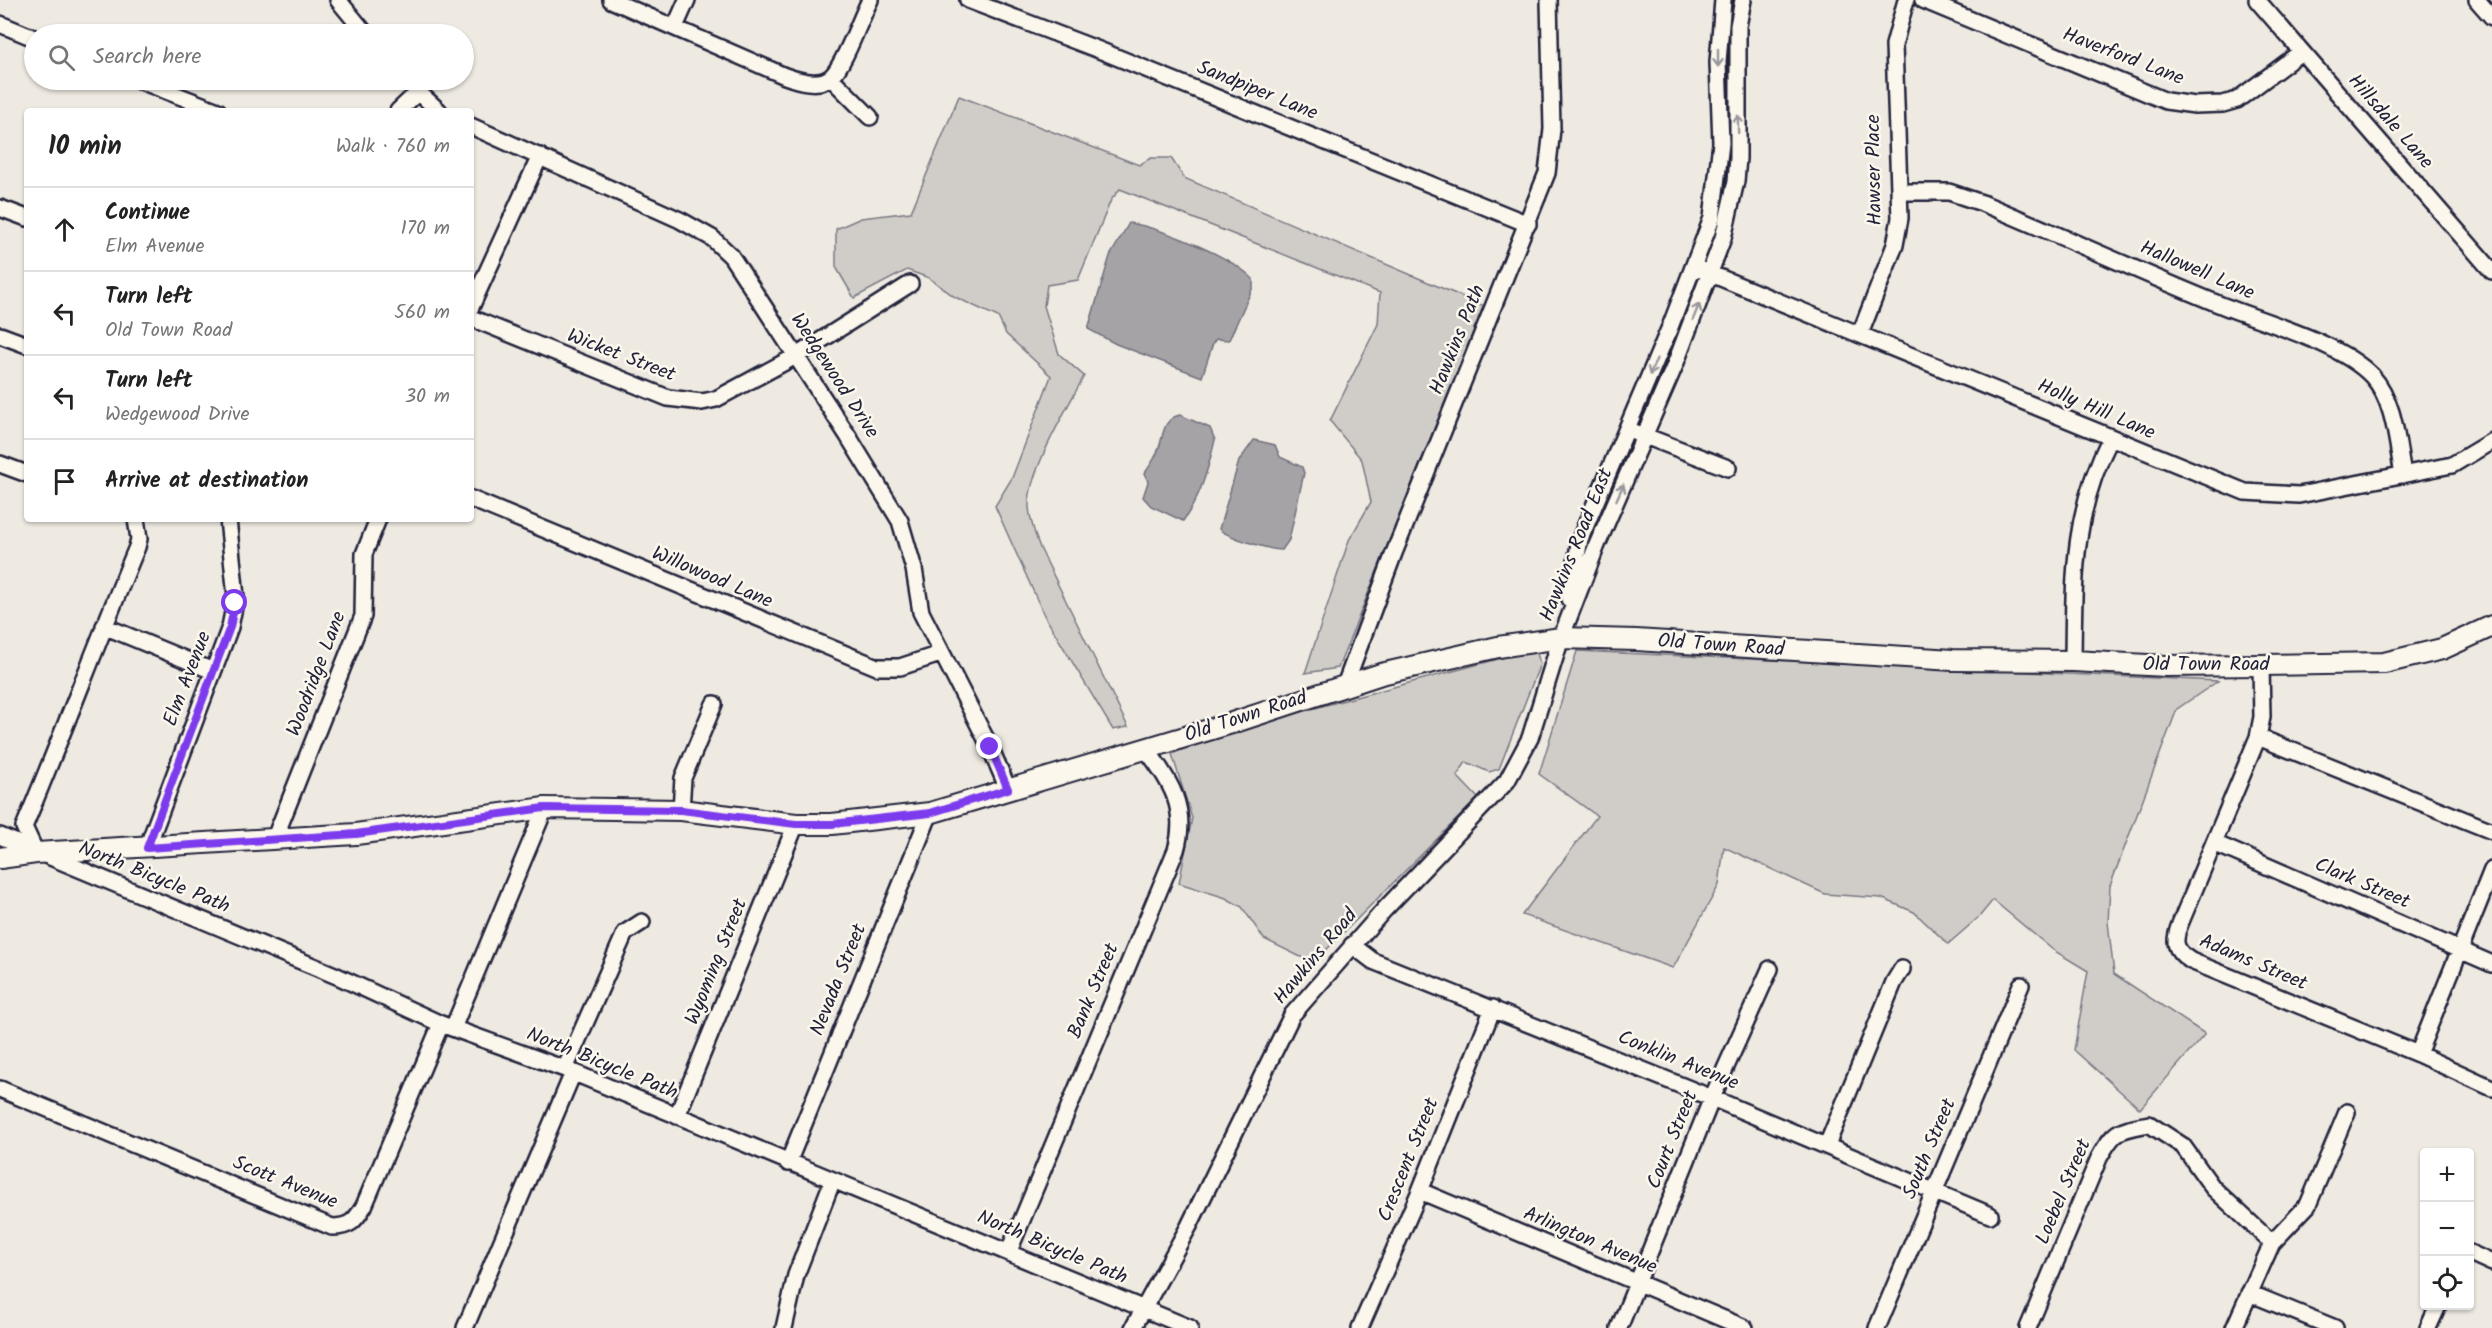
<!DOCTYPE html>
<html lang="en">
<head>
<meta charset="utf-8">
<style>
	:root { --surface:#fff; --page:#f2f2f2; --text:#222; --muted:#767676; --line:#e0e0e0 }
	body { margin:0; font-family:Kalam,sans-serif; background:var(--page); color:var(--text) }
	.controls { position:absolute; right:18px; bottom:18px; display:grid; overflow:hidden; border-radius:6px; box-shadow:0 2px 4px #0004 }
	.controls button { width:54px; height:54px; display:grid; place-items:center; padding:0; border:0; border-bottom:2px solid var(--line); background:var(--surface); color:var(--text); font:30px sans-serif }
	.stop { position:absolute; width:18px; height:18px; margin:-14px; border:4px solid #7c3aed; border-radius:50%; background:#fff }
	.stop.end { background:#7c3aed; border-color:#fff; box-shadow:0 2px 6px #0008 }
	.list { margin:0; padding:0; list-style:none }
	h2 { display:flex; justify-content:space-between; align-items:center; height:78px; margin:0; padding:0 24px; font-size:26px }
	h2 small { font-size:20px; font-weight:400; color:var(--muted) }
	.list li { display:grid; grid-template-columns:39px 1fr auto; gap:18px; align-items:center; box-sizing:border-box; height:84px; padding:0 24px; border-top:2px solid var(--line) }
	.list b { display:block; font-size:22px; white-space:nowrap }
	.list p { margin:0; font-size:20px; white-space:nowrap; color:var(--muted) }
	.list em { font-size:20px; font-style:normal; color:var(--muted) }
	.icon { flex:none; width:33px; height:33px; fill:none; stroke:currentColor; stroke-width:2; stroke-linecap:round; stroke-linejoin:round }
	.map { position:relative; flex:none; width:2492px; height:1328px; overflow:hidden }
	.search { position:absolute; background:var(--surface); box-shadow:0 2px 4px #0004; left:24px; top:24px; width:450px; height:66px; display:flex; align-items:center; gap:15px; box-sizing:border-box; padding:0 21px; border-radius:33px; color:var(--muted); font-size:22px }
	.panel { position:absolute; background:var(--surface); box-shadow:0 2px 4px #0004; left:24px; top:108px; width:450px; height:414px; border-radius:6px }
	.map>svg:first-child { display:block }
	.green { fill:#d0cdc9; stroke:#797882; stroke-width:1.5 }
	.water { fill:#a6a3a7; stroke:#716f7c; stroke-width:1.5 }
	.lines { fill:none; stroke-linecap:round; stroke-linejoin:round }
	.minor-casing { stroke:#22223b; stroke-width:20 }
	.major-casing { stroke:#22223b; stroke-width:24 }
	.minor { stroke:#fbf7ec; stroke-width:15 }
	.major { stroke:#fbf7ec; stroke-width:20 }
	.oneway { stroke:#99979c }
	.route { stroke:#7c3aed; stroke-width:8 }
	.labels { text-anchor:middle; dominant-baseline:central; stroke-width:5; stroke-linejoin:round; paint-order:stroke }
	.street-label { font-size:20px; fill:#22223b; stroke:#fbf7ec }
</style>
</head>
<body>
<div class="map">
<svg width="2492" height="1328" viewBox="0 0 2492 1328">
	<rect width="100%" height="100%" fill="#eeeae2"/>
	<filter id="ink" filterUnits="userSpaceOnUse"><feTurbulence type="fractalNoise" baseFrequency=".0167" numOctaves="2"/><feDisplacementMap in="SourceGraphic" scale="12" xChannelSelector="R" yChannelSelector="G"/><feConvolveMatrix kernelMatrix="1 2 1 2 8 2 1 2 1" color-interpolation-filters="sRGB"/></filter>
	<g filter="url(#ink)">
		<path class="green" d="M 959,96 L 1139,165 L 1151,158 L 1171,158 L 1184,178 L 1484,306 L 1338,668 L 1305,673 L 1349,540 L 1371,502 L 1362,460 L 1330,421 L 1378,324 L 1380,293 L 1120,189 L 1111,200 L 1078,280 L 1047,285 L 1044,306 L 1059,354 L 1084,376 C 1068,407 1027,474 1029,507 C 1030,522 1035,534 1040,548 L 1128,727 L 1113,730 L 1044,615 L 995,506 L 1012,478 L 1051,376 L 1006,334 L 998,317 L 955,297 L 929,278 L 907,270 L 854,298 L 836,267 L 836,229 L 861,218 L 911,212 Z
			M 1536,649 L 1540,664 L 1499,769 L 1489,772 L 1466,762 L 1457,776 L 1478,798 L 1313,963 L 1264,939 L 1242,907 L 1226,898 L 1179,883 L 1192,818 L 1172,754 L 1225,732 Z
			M 1577,651 L 2218,681 L 2177,709 L 2110,886 L 2108,922 L 2114,974 L 2205,1034 L 2140,1109 L 2074,1050 L 2088,971 L 2053,950 L 1993,900 L 1979,917 L 1948,944 L 1914,912 L 1881,898 L 1825,894 L 1724,847 L 1719,885 L 1673,968 L 1522,915 L 1597,816 L 1539,774 Z"/>
		<path class="water" d="M 1129,223 C 1161,228 1231,256 1253,279 L 1253,287 L 1229,340 L 1216,339 L 1213,343 L 1202,377 L 1116,344 L 1088,329 L 1110,256 Z
			M 1180,415 L 1210,428 L 1215,440 C 1208,469 1201,496 1183,521 L 1151,506 L 1143,497 L 1148,482 L 1145,473 C 1149,467 1154,460 1157,453 C 1164,438 1161,419 1180,415 Z
			M 1254,440 L 1275,445 L 1280,457 L 1302,467 L 1304,473 L 1289,540 L 1282,550 C 1270,550 1227,537 1219,529 L 1239,461 Z"/>
		<g class="lines">
			<defs>
				<path id="minor" d="M 338,0 L 366,34
					M 611,0 L 785,76 C 799,81 819,87 831,77 C 844,66 861,17 870,0
					M 968,0 L 1099,50 L 1528,224
					M 1923,0 L 2166,101 L 2195,105 L 2223,104 L 2237,100 L 2301,52
					M 2257,0 L 2492,271
					M 2477,0 L 2492,17
					M 0,24 L 34,38
					M 675,27 L 687,0
					M 831,78 L 870,117
					M 138,80 L 218,111
					M 405,80 L 439,111
					M 398,111 L 417,93
					M 471,126 L 680,220 L 712,238 L 731,256 L 848,436 L 900,521 L 914,569 L 921,612 L 990,747 L 1008,789
					M 1901,192 L 1949,192 L 1982,203 C 2061,236 2138,271 2216,303 C 2262,322 2338,341 2372,376 C 2395,401 2397,443 2403,475
					M 0,208 L 27,218
					M 1694,267 L 2245,492 L 2299,495 L 2452,465 L 2492,441
					M 471,307 L 540,156
					M 471,318 L 668,398 L 702,402 L 716,399 L 796,356 L 910,284
					M 1860,334 L 1895,245 L 1900,218 L 1894,45 L 1906,0
					M 0,335 L 27,345
					M 1637,433 L 1728,468
					M 0,464 L 27,474
					M 471,499 L 877,667 L 900,667 L 940,654
					M 1569,599 L 1580,539 L 1670,327 L 1712,218 L 1721,143 L 1718,62 L 1723,0
					M 104,626 L 213,671
					M 2073,661 C 2074,579 2072,514 2110,439
					M 2261,665 L 2262,717 L 2258,737 L 2180,924 C 2173,942 2174,950 2191,961 L 2418,1054 L 2492,1088
					M 1345,685 L 1394,553 L 1547,173 L 1552,129 L 1549,0
					M 2258,737 L 2492,831
					M 681,810 L 683,778 L 714,704
					M 0,836 L 337,976 L 441,1024 L 565,1069 L 1190,1328
					M 274,840 L 363,616 L 364,554 L 378,519
					M 2214,843 L 2492,964
					M 147,848 L 230,627 L 236,597 L 228,519
					M 36,853 L 24,827 C 63,734 98,640 137,547 L 139,539 L 136,519
					M 1352,945 L 1373,961 L 1712,1098 L 1990,1215
					M 453,1028 L 545,808
					M 2418,1054 L 2492,870
					M 565,1069 L 625,933 L 642,922
					M 0,1089 L 332,1227 C 350,1227 355,1221 364,1206 L 441,1024
					M 677,1116 L 796,824
					M 1827,1145 L 1894,982 L 1902,969
					M 788,1163 L 930,813
					M 1420,1191 L 1745,1328
					M 1009,1251 L 1176,850 C 1188,809 1171,781 1145,748
					M 2470,1253 L 2492,1263
					M 2249,1293 L 2335,1328
					M 465,1328 L 573,1073
					M 784,1328 L 796,1275 L 832,1182
					M 1133,1328 L 1189,1226 L 1292,1015 L 1384,910 L 1507,781 L 1530,738 L 1561,638 L 1597,545 L 1675,365 L 1723,238 L 1736,181 L 1738,158 L 1738,26 L 1743,0
					M 1360,1328 L 1420,1191 L 1493,1008
					M 1619,1328 L 1712,1098 L 1770,969
					M 1877,1328 L 2021,985
					M 2028,1328 L 2099,1158 C 2115,1129 2118,1130 2149,1124 L 2183,1146 L 2213,1188 L 2272,1243
					M 2234,1328 L 2272,1243 L 2308,1205 L 2347,1112
					M 2428,1328 L 2438,1306"/>
				<path id="major" d="M 0,858 L 36,853 L 356,834 L 545,808 L 681,810 L 796,824 L 832,824 L 930,813 L 1232,723 L 1381,674 L 1498,647 L 1561,638 L 1636,640 L 1953,660 L 2073,661 L 2166,666 L 2261,665 L 2384,663 L 2442,649 L 2492,626"/>
			</defs>
			<use href="#minor" class="minor-casing"/>
			<use href="#major" class="major-casing"/>
			<use href="#minor" class="minor"/>
			<use href="#major" class="major"/>
		</g>
		<defs><path id="oneway-shaft" d="M-6 0H5M1.5-3L5.5 0L1.5 3" fill="none" stroke-width="1.6" stroke-linecap="round" stroke-linejoin="round" transform="scale(1.5)"/></defs>
		<g class="oneway">
			<use href="#oneway-shaft" transform="translate(1718 58) rotate(90)"/>
			<use href="#oneway-shaft" transform="translate(1738 124) rotate(-91)"/>
			<use href="#oneway-shaft" transform="translate(1696 312) rotate(-68)"/>
			<use href="#oneway-shaft" transform="translate(1653 367) rotate(113)"/>
			<use href="#oneway-shaft" transform="translate(1620 492) rotate(-66)"/>
		</g>
	</g>
	<g class="lines" filter="url(#ink)">
		<path class="route" d="M 235,603 L 230,627 L 147,848 L 356,834 L 544,808 L 681,810 L 796,824 L 832,824 L 930,813 L 1008,789 L 990,747"/>
	</g>
	<g class="labels">
		<g class="street-label">
			<text transform="translate(2123 57) rotate(21)">Haverford Lane</text>
			<text transform="translate(1257 91) rotate(22)">Sandpiper Lane</text>
			<text transform="translate(2390 122) rotate(49)">Hillsdale Lane</text>
			<text transform="translate(1875 170) rotate(-91)">Hawser Place</text>
			<text transform="translate(2197 271) rotate(23)">Hallowell Lane</text>
			<text transform="translate(1458 340) rotate(-68)">Hawkins Path</text>
			<text transform="translate(621 356) rotate(21)">Wicket Street</text>
			<text transform="translate(834 376) rotate(57)">Wedgewood Drive</text>
			<text transform="translate(2096 410) rotate(23)">Holly Hill Lane</text>
			<text transform="translate(1577 545) rotate(-68)">Hawkins Road East</text>
			<text transform="translate(712 578) rotate(23)">Willowood Lane</text>
			<text transform="translate(1721 646) rotate(4)">Old Town Road</text>
			<text x="2206" y="665">Old Town Road</text>
			<text transform="translate(317 674) rotate(-69)">Woodridge Lane</text>
			<text transform="translate(188 679) rotate(-69)">Elm Avenue</text>
			<text transform="translate(1246 717) rotate(-18)">Old Town Road</text>
			<text transform="translate(154 878) rotate(22)">North Bicycle Path</text>
			<text transform="translate(2362 884) rotate(23)">Clark Street</text>
			<text transform="translate(1316 957) rotate(-50)">Hawkins Road</text>
			<text transform="translate(717 962) rotate(-68)">Wyoming Street</text>
			<text transform="translate(2253 963) rotate(23)">Adams Street</text>
			<text transform="translate(839 980) rotate(-68)">Nevada Street</text>
			<text transform="translate(1094 991) rotate(-67)">Bank Street</text>
			<text transform="translate(1678 1061) rotate(22)">Conklin Avenue</text>
			<text transform="translate(602 1064) rotate(22)">North Bicycle Path</text>
			<text transform="translate(1673 1140) rotate(-68)">Court Street</text>
			<text transform="translate(1930 1149) rotate(-67)">South Street</text>
			<text transform="translate(1409 1160) rotate(-68)">Crescent Street</text>
			<text transform="translate(285 1183) rotate(22)">Scott Avenue</text>
			<text transform="translate(2064 1192) rotate(-67)">Loebel Street</text>
			<text transform="translate(1590 1241) rotate(23)">Arlington Avenue</text>
			<text transform="translate(1052 1248) rotate(23)">North Bicycle Path</text>
		</g>
	</g>
</svg>
<div class="controls">
<button>+</button>
<button>−</button>
<button><svg class="icon" aria-label="locate" viewBox="0 0 24 24"><circle cx="12" cy="12" r="6"/><path d="M12 2v4M12 18v4M2 12h4M18 12h4"/></svg></button>
</div>
<div class="stop" style="left:235px;top:603px"></div>
<div class="stop end" style="left:990px;top:747px"></div>
<div class="search"><svg class="icon" aria-label="search" viewBox="0 0 24 24"><circle cx="10" cy="10" r="6"/><path d="M15 15l6 6"/></svg>Search here</div>
<section class="panel">
<h2>10 min<small>Walk · 760 m</small></h2>
<ul class="list">
<li><svg class="icon" aria-label="ahead" viewBox="0 0 24 24"><path d="M12 20V5M6 11l6-6 6 6"/></svg><div><b>Continue</b><p>Elm Avenue</p></div><em>170 m</em></li>
<li><svg class="icon" aria-label="left" viewBox="0 0 24 24"><path d="M17 20v-9H6M10 6l-5 5 5 5"/></svg><div><b>Turn left</b><p>Old Town Road</p></div><em>560 m</em></li>
<li><svg class="icon" aria-label="left" viewBox="0 0 24 24"><path d="M17 20v-9H6M10 6l-5 5 5 5"/></svg><div><b>Turn left</b><p>Wedgewood Drive</p></div><em>30 m</em></li>
<li><svg class="icon" aria-label="arrive" viewBox="0 0 24 24"><path d="M6 21V4h12l-3 4 3 4H6"/></svg><div><b>Arrive at destination</b></div></li>
</ul>
</section>
</div>
</body>
</html>
